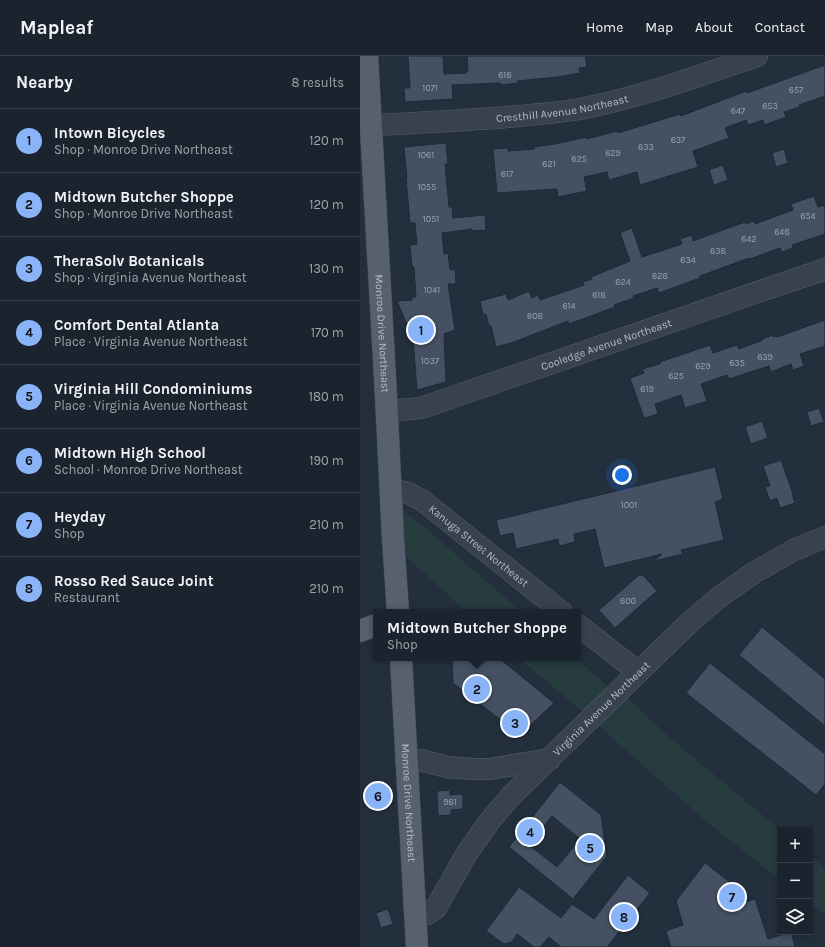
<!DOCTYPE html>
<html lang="en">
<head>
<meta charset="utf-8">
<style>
	:root { --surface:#1b232e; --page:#242b36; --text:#f1f3f6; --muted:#a0a4aa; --line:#39404a; --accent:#8ab4f8 }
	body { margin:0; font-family:Karla,sans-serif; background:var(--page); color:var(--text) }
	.controls { position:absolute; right:12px; bottom:12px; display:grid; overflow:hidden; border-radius:0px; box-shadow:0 2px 6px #0003 }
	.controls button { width:36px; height:36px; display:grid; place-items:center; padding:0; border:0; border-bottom:1px solid var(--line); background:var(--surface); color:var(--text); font:20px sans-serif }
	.you { position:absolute; left:262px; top:419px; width:14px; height:14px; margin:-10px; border:3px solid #fff; border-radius:50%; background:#1a73e8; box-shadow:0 0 0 6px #1a73e833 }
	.badge { display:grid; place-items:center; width:26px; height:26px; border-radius:50%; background:var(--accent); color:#111; font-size:13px; font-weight:700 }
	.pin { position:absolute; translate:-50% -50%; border:2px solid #fff; box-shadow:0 1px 4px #0006 }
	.popup { position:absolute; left:13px; top:553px; width:208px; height:52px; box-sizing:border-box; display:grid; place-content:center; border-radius:0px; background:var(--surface); filter:drop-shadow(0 1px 3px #0005); font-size:13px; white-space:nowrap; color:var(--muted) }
	.popup b { font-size:15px; color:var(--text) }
	.popup::after { content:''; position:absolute; left:50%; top:100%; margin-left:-8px; border:8px solid transparent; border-top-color:var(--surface) }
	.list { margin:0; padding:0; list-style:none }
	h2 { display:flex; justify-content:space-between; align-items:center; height:52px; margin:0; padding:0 16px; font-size:17px }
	h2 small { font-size:13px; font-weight:400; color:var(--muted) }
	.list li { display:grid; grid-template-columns:26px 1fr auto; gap:12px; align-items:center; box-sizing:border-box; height:64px; padding:0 16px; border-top:1px solid var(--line) }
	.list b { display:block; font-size:15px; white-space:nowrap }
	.list p { margin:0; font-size:13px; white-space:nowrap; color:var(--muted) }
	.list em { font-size:13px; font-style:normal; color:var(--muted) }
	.icon { flex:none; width:22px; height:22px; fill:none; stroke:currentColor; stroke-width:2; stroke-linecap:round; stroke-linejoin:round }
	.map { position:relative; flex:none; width:465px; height:891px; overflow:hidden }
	header { display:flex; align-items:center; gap:24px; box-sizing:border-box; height:56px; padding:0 20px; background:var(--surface); border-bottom:1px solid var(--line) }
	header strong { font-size:19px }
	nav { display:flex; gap:22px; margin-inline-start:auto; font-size:14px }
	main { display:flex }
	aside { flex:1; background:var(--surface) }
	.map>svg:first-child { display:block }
	.green { fill:#263c3f }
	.building { fill:#455162; stroke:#1f2835; fill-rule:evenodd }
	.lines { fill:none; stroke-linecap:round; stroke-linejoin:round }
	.minor-casing { stroke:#565f6c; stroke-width:22 }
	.major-casing { stroke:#414a57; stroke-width:23 }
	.minor { stroke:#38414e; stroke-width:21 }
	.major { stroke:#56606e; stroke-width:22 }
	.labels { text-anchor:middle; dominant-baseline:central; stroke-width:3; stroke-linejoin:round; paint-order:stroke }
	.number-label { font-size:9px; fill:#98a1af }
	.street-label { font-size:11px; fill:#b4bcc9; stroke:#1d2633 }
</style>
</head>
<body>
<header>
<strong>Mapleaf</strong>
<nav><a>Home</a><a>Map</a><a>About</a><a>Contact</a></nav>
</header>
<main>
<aside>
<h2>Nearby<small>8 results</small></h2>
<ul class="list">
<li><span class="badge">1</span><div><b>Intown Bicycles</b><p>Shop · Monroe Drive Northeast</p></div><em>120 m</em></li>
<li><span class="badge">2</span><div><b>Midtown Butcher Shoppe</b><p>Shop · Monroe Drive Northeast</p></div><em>120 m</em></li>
<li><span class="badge">3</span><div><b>TheraSolv Botanicals</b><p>Shop · Virginia Avenue Northeast</p></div><em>130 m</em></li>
<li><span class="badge">4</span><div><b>Comfort Dental Atlanta</b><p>Place · Virginia Avenue Northeast</p></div><em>170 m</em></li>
<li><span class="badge">5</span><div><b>Virginia Hill Condominiums</b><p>Place · Virginia Avenue Northeast</p></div><em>180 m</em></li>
<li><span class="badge">6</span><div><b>Midtown High School</b><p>School · Monroe Drive Northeast</p></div><em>190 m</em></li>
<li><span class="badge">7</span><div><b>Heyday</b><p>Shop</p></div><em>210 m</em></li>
<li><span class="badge">8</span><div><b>Rosso Red Sauce Joint</b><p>Restaurant</p></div><em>210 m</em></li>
</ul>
</aside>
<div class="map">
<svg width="465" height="891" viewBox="0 0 465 891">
	<rect width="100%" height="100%" fill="#242f3e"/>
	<path class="green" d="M 38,451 L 56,464 L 162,556 L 107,556 L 63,516 L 41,495 Z
		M 159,602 L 216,602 L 247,630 L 251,636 L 227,659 L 207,643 Z
		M 261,636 L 309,681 L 420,774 L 420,824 L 347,766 L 233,665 Z
		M 450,799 L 465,812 L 465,858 L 450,847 Z"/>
	<path class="building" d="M 48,0 L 83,0 L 84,18 L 106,17 L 106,15 L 108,15 L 107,0 L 225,0 L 227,11 L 219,12 L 220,17 L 197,21 L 157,25 L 158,27 L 141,29 L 140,27 L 92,29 L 93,43 L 45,46 L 44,32 L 50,32 Z
		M 465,9 L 465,40 L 439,49 L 440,51 L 424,56 L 426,61 L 404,69 L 403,64 L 388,69 L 386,64 L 365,72 L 369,82 L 333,95 L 338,111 L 280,129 L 277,116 L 249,124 L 247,116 L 224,121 L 227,135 L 198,141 L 197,133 L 137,137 L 133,93 L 148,92 L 148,95 L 174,93 L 174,91 L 195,88 L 227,81 L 227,83 L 257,75 L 258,77 L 320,58 L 321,60 L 368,42 L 387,35 L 387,37 Z
		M 86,87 L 88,108 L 85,108 L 89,151 L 92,151 L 93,162 L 125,159 L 126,174 L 112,175 L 112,173 L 82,177 L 84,198 L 88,197 L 90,214 L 95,213 L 96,228 L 88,228 L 95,274 L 84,278 L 86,326 L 57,334 L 53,283 L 37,245 L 52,244 L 52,241 L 56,241 L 54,211 L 52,211 L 50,189 L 57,188 L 55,167 L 50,167 L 46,122 L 47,122 L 44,91 Z
		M 424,93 L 428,107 L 416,111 L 412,97 Z
		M 363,109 L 368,124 L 354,129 L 349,114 Z
		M 454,140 L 458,151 L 465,149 L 465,178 L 432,189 L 433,192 L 422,196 L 420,192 L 390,203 L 389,202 L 340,220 L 340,222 L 299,237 L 297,232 L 273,240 L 274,242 L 254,249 L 255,251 L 209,268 L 208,265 L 154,286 L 136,291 L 131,270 L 129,270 L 126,258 L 123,259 L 120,245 L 146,238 L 148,244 L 169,235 L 172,242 L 178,239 L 180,244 L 224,229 L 223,226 L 232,223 L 231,221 L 270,205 L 260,177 L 272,172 L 282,201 L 322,188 L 320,183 L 332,179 L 333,185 L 385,166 L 386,168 L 394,165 L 395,168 L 433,154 L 431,148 Z
		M 465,264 L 465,290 L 440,298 L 444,310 L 433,314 L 431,308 L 411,316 L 409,310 L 369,323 L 367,319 L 341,328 L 347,345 L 325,352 L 321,339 L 295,348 L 298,358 L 284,362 L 270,322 L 284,317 L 282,313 L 300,308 L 300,306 L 350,289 L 353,297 L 377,289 L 379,293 L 403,284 L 402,283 L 413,279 L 413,281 L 417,280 L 417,281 Z
		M 459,352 L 464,366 L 451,370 L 447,356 Z
		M 402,365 L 408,382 L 391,388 L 385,371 Z
		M 421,404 L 433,438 L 432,438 L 435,447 L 420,452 L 417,442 L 410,445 L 405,431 L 410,430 L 403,410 Z
		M 355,411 L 363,443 L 355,446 L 364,484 L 321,494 L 323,498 L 294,505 L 302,498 L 244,512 L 235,473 L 214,478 L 215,486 L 199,490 L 198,483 L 156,493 L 153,477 L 140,480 L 136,464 Z
		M 279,519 L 283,519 L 297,535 L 255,572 L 239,554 Z
		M 402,571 L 465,623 L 465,670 L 379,599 Z
		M 92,602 L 139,602 L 194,647 L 160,679 L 93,627 Z
		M 350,607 L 465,698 L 465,728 L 456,739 L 326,637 Z
		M 200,726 L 241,759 L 247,800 L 213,843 L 149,791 ZM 192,760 L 220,783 L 197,811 L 169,789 Z
		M 90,734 L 90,739 L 103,738 L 103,753 L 91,754 L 91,759 L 78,760 L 77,735 Z
		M 345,807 L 375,830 L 380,848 L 395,843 L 408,883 L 431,876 L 435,891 L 311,891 L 306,875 L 323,869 L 316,845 Z
		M 268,819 L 290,837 L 247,891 L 201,891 L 189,881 L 180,891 L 174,891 L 157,878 L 152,886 L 144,888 L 126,875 L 159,831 L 201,862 L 212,848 L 234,863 Z
		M 28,853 L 33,868 L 21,872 L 16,857 Z"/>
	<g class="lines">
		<defs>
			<g id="minor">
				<path id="s1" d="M 0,70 C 49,67 99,65 148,61 C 172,59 196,57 220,53 C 281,41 339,20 397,0"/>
				<path id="s2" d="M 27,355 L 61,352 L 465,213"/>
				<path id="s3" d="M 31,433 L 48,437 L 63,445 L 202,556"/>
				<path d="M 218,569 L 278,616"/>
				<path d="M 46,705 L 60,704 L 87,711 L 113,713 L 130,713 L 190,703"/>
				<path id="s4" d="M 55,860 L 67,858 L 76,852 L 107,797 L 132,762 L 152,739 L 328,568 L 358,542 L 395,516 L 434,494 L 465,481"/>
			</g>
			<g id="major">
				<path id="s5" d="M 7,0 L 26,340 L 33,483 L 38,556"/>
				<path d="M 0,575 L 16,569"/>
				<path id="s6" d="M 41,602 L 57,891"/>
			</g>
		</defs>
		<use href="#minor" class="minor-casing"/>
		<use href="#major" class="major-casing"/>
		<use href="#minor" class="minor"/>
		<use href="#major" class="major"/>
	</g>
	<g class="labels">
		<g class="number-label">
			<text x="145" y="19">618</text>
			<text x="70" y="32">1071</text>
			<text x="436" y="34">657</text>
			<text x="410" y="50">653</text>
			<text x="378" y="55">647</text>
			<text x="318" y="84">637</text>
			<text x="286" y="91">633</text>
			<text x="253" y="97">629</text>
			<text x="66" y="99">1061</text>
			<text x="219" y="103">625</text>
			<text x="189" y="108">621</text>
			<text x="147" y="118">617</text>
			<text x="67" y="131">1055</text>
			<text x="448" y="160">654</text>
			<text x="71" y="163">1051</text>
			<text x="422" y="176">648</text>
			<text x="389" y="183">642</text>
			<text x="358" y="195">638</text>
			<text x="328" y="204">634</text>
			<text x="300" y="220">628</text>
			<text x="263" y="226">624</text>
			<text x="72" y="234">1041</text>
			<text x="239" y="239">618</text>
			<text x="209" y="250">614</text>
			<text x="175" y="260">608</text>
			<text x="405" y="301">639</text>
			<text x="70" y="305">1037</text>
			<text x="377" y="307">635</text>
			<text x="343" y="310">629</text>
			<text x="316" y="320">625</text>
			<text x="287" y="333">619</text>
			<text x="269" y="449">1001</text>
			<text x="268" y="545">600</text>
			<text x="90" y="746">981</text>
		</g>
		<g class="street-label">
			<text stroke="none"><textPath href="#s1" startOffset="203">Cresthill Avenue Northeast</textPath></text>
			<text stroke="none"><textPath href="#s5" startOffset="278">Monroe Drive Northeast</textPath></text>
			<text stroke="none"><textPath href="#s2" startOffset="230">Cooledge Avenue Northeast</textPath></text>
			<text stroke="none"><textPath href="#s3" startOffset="106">Kanuga Street Northeast</textPath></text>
			<text stroke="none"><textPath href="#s4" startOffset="284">Virginia Avenue Northeast</textPath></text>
			<text stroke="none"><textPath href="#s6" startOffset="145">Monroe Drive Northeast</textPath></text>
		</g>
	</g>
</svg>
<div class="controls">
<button>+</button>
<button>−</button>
<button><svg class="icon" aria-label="layers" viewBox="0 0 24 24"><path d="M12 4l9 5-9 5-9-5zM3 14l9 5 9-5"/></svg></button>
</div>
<div class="you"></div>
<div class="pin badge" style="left:61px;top:274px">1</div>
<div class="pin badge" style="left:117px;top:633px">2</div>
<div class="popup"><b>Midtown Butcher Shoppe</b>Shop</div>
<div class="pin badge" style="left:155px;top:667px">3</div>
<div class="pin badge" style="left:170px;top:776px">4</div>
<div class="pin badge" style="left:230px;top:792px">5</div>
<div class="pin badge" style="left:18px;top:740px">6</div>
<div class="pin badge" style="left:372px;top:841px">7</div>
<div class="pin badge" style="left:264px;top:861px">8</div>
</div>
</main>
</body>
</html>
